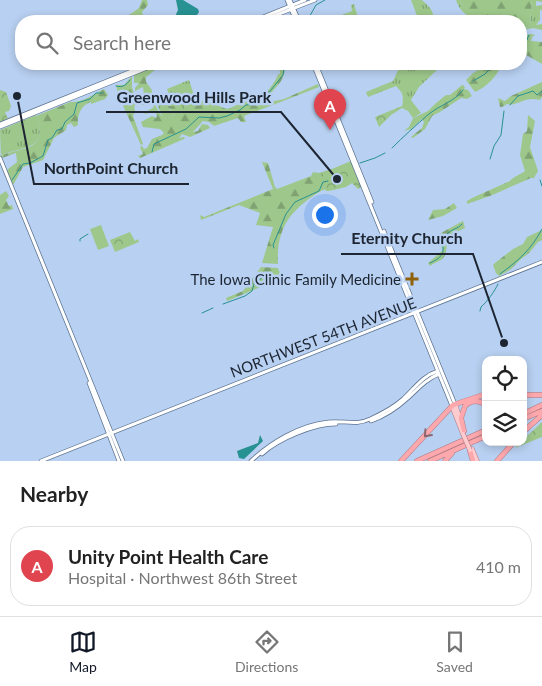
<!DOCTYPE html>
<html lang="en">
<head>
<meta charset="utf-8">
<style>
	:root { --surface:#fff; --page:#f6f6f6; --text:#222; --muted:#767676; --line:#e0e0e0; --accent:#111827 }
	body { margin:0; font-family:Lato,sans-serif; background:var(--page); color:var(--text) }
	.controls { position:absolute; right:15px; bottom:15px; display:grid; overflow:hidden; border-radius:10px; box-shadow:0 2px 8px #0003 }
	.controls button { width:45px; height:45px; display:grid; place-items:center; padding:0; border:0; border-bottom:1px solid var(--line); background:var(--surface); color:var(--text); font:25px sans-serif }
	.you { position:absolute; left:324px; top:214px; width:18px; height:18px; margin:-12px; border:4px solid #fff; border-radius:50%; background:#1a73e8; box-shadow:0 0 0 8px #1a73e833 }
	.badge { display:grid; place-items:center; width:32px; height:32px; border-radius:50%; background:var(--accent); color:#fff; font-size:16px; font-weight:700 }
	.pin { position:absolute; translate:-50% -41px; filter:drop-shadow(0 1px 2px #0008) }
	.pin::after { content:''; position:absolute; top:26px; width:18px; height:15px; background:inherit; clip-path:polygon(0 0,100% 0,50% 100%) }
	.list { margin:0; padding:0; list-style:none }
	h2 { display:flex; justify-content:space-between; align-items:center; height:65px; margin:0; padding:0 20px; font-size:21px }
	h2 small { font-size:16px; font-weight:400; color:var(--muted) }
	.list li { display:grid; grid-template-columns:32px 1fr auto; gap:15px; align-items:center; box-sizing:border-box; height:80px; margin:0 10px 10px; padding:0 10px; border:1px solid var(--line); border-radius:20px }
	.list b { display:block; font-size:19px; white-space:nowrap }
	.list p { margin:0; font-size:16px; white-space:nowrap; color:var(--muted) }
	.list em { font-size:16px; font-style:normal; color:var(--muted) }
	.icon { flex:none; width:28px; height:28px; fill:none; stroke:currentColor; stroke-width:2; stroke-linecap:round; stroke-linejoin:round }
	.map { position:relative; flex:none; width:542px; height:461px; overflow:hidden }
	.search { position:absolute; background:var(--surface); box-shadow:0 2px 8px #0003; left:15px; right:15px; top:15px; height:55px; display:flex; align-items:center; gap:12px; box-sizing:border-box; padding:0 18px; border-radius:20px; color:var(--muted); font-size:19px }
	.sheet { height:155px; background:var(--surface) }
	nav { display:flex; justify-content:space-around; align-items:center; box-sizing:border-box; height:70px; border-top:1px solid var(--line); background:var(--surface); font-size:14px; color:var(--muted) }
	nav a { display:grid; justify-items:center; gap:2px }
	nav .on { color:var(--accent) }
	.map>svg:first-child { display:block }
	.grass { fill:url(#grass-tufts) }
	.forest { fill:url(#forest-firs) }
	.park { fill:url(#park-crowns) }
	.pitch { fill:#9ec88b }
	.water { fill:#289192 }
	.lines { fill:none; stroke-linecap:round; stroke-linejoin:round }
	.stream { stroke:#289192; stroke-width:1 }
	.secondary-casing { stroke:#5e7491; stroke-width:4.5 }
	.primary-casing { stroke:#ae7a82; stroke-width:5 }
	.highway-casing { stroke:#ae7a82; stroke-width:5.5 }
	.secondary { stroke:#fff; stroke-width:3 }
	.primary { stroke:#fecbce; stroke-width:4 }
	.highway { stroke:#fda8ad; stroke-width:4.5 }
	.primary-bridge-casing { stroke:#ae7a82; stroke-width:5; stroke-linecap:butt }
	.primary-bridge { stroke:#fecbce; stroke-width:4 }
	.oneway { stroke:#8c666f }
	.poi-dot { fill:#8f6109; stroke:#b8d0f1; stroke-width:2 }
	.labels { text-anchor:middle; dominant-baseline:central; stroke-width:5; stroke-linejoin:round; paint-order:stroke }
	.poi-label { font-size:15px; fill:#1c2531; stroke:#b8d0f1; text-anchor:end }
	.street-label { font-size:15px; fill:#1c2531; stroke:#b8d0f1 }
	.leader { fill:none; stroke:#1c2531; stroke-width:2 }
	.callout-dot { fill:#1c2531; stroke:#b8d0f1; stroke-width:2 }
	.callout-label { font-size:16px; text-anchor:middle; font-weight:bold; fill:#1c2531; stroke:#b8d0f1; stroke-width:5; stroke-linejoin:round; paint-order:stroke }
</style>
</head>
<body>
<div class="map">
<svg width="542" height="461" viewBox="0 0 542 461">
	<defs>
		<pattern id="grass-tufts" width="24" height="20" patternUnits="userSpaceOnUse" patternTransform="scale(1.25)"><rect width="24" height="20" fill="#9ec88b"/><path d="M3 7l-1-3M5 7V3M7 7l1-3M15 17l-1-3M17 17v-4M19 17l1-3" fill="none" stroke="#80a272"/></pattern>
		<pattern id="forest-firs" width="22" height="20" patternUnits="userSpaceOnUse" patternTransform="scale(1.25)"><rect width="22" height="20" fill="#9ec88b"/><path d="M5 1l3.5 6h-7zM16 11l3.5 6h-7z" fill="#80a272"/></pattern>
		<pattern id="park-crowns" width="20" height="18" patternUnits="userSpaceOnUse" patternTransform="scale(1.25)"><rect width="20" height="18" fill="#9ec88b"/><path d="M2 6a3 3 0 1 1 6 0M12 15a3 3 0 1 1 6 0" fill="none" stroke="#80a272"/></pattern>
	</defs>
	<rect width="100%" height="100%" fill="#b8d0f1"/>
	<path class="grass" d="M 411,0 L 422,0 C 428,6 436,11 432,21 L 419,21 Z
		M 456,0 L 460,0 C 467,14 483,17 496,21 C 479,21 462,19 456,0 Z
		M 532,0 L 542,0 L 542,2 L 536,1 L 536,6 L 542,5 L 542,11 L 540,9 L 540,20 L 536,25 L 542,24 L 542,30 L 533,28 L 523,30 L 530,26 Z
		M 401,64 L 429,64 L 437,70 L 419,87 L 411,100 L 421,113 L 413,118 L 408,111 L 402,108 C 403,97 405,95 396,86 L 368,97 L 366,92 L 393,81 Z
		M 189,80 L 193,92 L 192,92 L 193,98 L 185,98 L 185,110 L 181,114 L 175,107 L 177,115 L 174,107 L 167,106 L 174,115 L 165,119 L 163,118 L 155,100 L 169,94 L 167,89 Z
		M 36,115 C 49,149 27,146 1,155 L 1,159 L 0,130 Z"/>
	<path class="forest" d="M 142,0 L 147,0 L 148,5 L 142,12 L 144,18 L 140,19 L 136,15 L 129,20 L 125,18 L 139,8 Z
		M 460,0 L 532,0 L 530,26 L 521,30 L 521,21 C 500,21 471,22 460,0 Z
		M 532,34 L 535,35 L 532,37 L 531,41 L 542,42 L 542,64 L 521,52 L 521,36 Z
		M 277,64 L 289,64 L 284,67 C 287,83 270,88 268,101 L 270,102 L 284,99 L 318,84 L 319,87 L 244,116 L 246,122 L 241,122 L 238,118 L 214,126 L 209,122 L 203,121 L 193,132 L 198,131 L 202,124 L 208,125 L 210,128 L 190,137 L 182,134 L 179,138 L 184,137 L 185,138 L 184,139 L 140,158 L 138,156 L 143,154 L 140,147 L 142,146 L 144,149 L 147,148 L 152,139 L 162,135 L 164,133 L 160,129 L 143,127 L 141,122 L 152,116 L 156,118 L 157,116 L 155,111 L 145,114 L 144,113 L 154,107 L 150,101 L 142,105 L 141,104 L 150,98 L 148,93 L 144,95 L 143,87 L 135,91 L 135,88 L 139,83 L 134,83 L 134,75 L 156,66 L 156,69 L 146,77 L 146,82 L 152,90 C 151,98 158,113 165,119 L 174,115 L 170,109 L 166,106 L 174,106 L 175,104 L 181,114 L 185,110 L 184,98 L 193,97 L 191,92 L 193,92 L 195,97 L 199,101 L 206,101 L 224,108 L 228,109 L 239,104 L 238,93 L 244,102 C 248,101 255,102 259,99 C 264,97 277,80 278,74 L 280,74 L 280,71 L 275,67 Z
		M 488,64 L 502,64 C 497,76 487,87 475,92 L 466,80 L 473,73 Z
		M 132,76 L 132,88 L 136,97 L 133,97 L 128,91 L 123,93 L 124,96 L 127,95 L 130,102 L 135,102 L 136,105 L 134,106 L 135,111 L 133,116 L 143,144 L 141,145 L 119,97 L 116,85 L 124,85 Z
		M 542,82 L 542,97 L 540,100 C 523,96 518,107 507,104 L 502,107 L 500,107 L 498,98 L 505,101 L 511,96 Z
		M 462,85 L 463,85 L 465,87 L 464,89 L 468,90 L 472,96 L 467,99 L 461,98 L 440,112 L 432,116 L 425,129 L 413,138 L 411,137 L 422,128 L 424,122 L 422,119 L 411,129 L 404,131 L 409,127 L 413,118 L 428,111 L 435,104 L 446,95 L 450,95 Z
		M 104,89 L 108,95 L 105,99 L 91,104 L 91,102 C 81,105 77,115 78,125 L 74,127 L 71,123 L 67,125 L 66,130 L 54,138 L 43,160 L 23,167 L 12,187 L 7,170 L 17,162 L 16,153 L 2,158 L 1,155 C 26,147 49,149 36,116 L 70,102 C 82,103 94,94 104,89 Z
		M 528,115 L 535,121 L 530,147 L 538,171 L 534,178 L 531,178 L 490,196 L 467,204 L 467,201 L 472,198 L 510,181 C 514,176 520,175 525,171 L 520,155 L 523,134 L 527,131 Z
		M 262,162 L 268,163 L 275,187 L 277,189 L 311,176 L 313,172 L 319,173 L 332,169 L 334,173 L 333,183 L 352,183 C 344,187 336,190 327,191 L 324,189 C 293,208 276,225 278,264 L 262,263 L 273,227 L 256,225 L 260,213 L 239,205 L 201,220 L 200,215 L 204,217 L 273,189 Z
		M 6,191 L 9,196 L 6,200 L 9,206 L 12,205 L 13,209 L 0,214 L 0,195 Z
		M 454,203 L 457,208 L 443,216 L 428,220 L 433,210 L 445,209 Z
		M 463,221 L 465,228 L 448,236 C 445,244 449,254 441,260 C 438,262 433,263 430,266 L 428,263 L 443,250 L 441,246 L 443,238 L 442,236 L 421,245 L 418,242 L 419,239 L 430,235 L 439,234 Z
		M 542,230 L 542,240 L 538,242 L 530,252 L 520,260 L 510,270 L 499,276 L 496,273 L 493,265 L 495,263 L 513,249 L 523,244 L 527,237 Z
		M 261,267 L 278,268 L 283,281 L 273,282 L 227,301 L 226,298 L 243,291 Z"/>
	<path class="park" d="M 354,4 L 359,21 L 339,21 L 342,15 L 352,11 L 351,5 Z
		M 0,90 L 6,92 L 11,106 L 9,111 L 5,112 L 8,119 L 0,123 Z
		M 402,106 L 402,108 L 391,115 L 379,127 L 375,117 Z
		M 351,161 L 362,187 L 358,189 L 352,183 L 346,187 L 327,191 L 325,189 L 319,192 L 315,176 Z
		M 130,232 L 135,241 L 138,239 L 139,242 L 115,252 L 110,240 Z
		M 542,422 L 542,437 L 515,448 L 521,442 L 523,442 L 523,440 Z"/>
	<path class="pitch" d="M 101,225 L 109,246 L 98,250 L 90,229 Z"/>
	<path class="water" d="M 176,0 L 183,0 L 198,9 L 199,12 L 193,21 L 173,21 L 178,10 Z
		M 260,435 L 263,441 L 244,459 L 239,458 L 237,451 L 258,443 Z"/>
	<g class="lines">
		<path class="stream" d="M 307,21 L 316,5 L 325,0
			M 521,44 L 526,42 L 529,35
			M 473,81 L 485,74 L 495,64
			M 116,86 C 123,88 126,85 130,80
			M 510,105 L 518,96 L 533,91 L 537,95 L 542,91
			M 392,148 C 403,137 416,125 429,114 C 440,105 454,102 463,90
			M 152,152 L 154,144 L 186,129 L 199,117 L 219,118 L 227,116 L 240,110 L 246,105 L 261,104 L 266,100 L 267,95 L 283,75 L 285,64
			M 490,159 L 494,146 L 501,135 L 504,111
			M 360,163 L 375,158 L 385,153
			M 12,180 L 23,164 L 30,163 L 43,156 L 48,140 L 52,138 L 57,130 L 62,129 L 65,122 L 74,114 L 77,103 L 90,99 L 96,93 L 103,93
			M 540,180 L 542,186
			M 80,241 L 80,239 L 88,234
			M 274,248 L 273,245 L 286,214 L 295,202 L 319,191 L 323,182 L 328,181
			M 430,263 C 453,253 436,246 448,233 C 452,229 458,229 462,224
			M 500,274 C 519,260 531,250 542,229
			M 223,304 L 245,296 L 252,291 L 254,284 L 263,277 L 267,271
			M 480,311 L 481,307 C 486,303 495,291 498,284
			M 202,313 L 213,308"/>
		<defs>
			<path id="secondary" d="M 287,0 L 296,21
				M 290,0 L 299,21
				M 253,21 L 305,0
				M 261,21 L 315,0
				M 313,64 L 452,406
				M 316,64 L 372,202
				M 0,124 L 149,64
				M 0,127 L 157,64
				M 0,158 L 123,461
				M 384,231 L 455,404
				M 89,383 L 119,461
				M 371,421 C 386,416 397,408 408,398 C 419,388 425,380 439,374
				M 262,454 C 278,439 314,424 336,424
				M 41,461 L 542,262
				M 251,461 C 271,442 300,425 328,422 C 343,420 356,426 370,419 C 381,414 394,407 403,399 C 415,388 422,376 438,371"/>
			<path id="primary" d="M 455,404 L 461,422
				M 452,406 L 463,434
				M 472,449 L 477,461"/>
			<path id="highway" d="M 523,395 L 542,395
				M 523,414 L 542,405
				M 523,419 L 542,411
				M 464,431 L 461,418 L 465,406 C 471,400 479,400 486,405
				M 523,432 L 542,415
				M 470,451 L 473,461
				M 401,461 L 453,405 L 486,394
				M 417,461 L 486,430
				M 430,461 L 486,436
				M 445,461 L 452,453
				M 497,461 L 514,442"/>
		</defs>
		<use href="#secondary" class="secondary-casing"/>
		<use href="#primary" class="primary-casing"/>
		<use href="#highway" class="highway-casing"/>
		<use href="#secondary" class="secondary"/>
		<use href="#primary" class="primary"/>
		<use href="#highway" class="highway"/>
		<defs>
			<path id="primary-bridge" d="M 463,434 L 470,450"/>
		</defs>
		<use href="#primary-bridge" class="primary-bridge-casing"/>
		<use href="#primary-bridge" class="primary-bridge"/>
	</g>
	<defs><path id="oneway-chevron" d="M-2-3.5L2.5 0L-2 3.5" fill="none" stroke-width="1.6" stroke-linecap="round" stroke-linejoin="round" transform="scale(1.25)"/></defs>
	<use class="oneway" href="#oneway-chevron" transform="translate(427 434) rotate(132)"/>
	<path class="poi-dot" d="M409.5 271.5h5v5h5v5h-5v5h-5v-5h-5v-5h5z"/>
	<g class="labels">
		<g class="poi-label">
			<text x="401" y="279">The Iowa Clinic Family Medicine</text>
		</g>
		<g class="street-label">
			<text transform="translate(323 337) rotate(-21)">NORTHWEST 54TH AVENUE</text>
		</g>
	</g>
	<path class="leader" d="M337 179L281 112H106M17 96L34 184H189M504 343L473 254H341"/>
	<g class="callout-dot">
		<circle cx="337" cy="179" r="5"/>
		<circle cx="17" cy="96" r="5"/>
		<circle cx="504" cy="343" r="5"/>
	</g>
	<g class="callout-label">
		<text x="194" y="103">Greenwood Hills Park</text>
		<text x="111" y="174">NorthPoint Church</text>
		<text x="407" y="244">Eternity Church</text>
	</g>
</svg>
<div class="controls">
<button><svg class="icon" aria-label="locate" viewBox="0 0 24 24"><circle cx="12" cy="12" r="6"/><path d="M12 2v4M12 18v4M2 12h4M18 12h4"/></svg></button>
<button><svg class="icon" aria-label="layers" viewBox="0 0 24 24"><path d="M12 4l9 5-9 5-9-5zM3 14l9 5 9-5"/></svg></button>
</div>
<div class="you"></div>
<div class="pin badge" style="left:330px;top:130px;background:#e0444e">A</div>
<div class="search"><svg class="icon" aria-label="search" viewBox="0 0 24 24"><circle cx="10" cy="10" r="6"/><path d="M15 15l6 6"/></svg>Search here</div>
</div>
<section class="sheet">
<h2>Nearby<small></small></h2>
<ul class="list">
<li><span class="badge" style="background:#e0444e">A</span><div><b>Unity Point Health Care</b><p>Hospital · Northwest 86th Street</p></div><em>410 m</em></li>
</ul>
</section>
<nav>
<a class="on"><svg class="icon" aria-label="map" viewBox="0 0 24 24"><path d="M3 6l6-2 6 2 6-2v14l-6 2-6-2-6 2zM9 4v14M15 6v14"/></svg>Map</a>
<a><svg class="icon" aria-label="directions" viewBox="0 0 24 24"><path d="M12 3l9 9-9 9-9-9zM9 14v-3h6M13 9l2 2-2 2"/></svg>Directions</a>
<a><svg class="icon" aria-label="saved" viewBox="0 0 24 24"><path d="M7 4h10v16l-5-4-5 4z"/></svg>Saved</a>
</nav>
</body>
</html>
